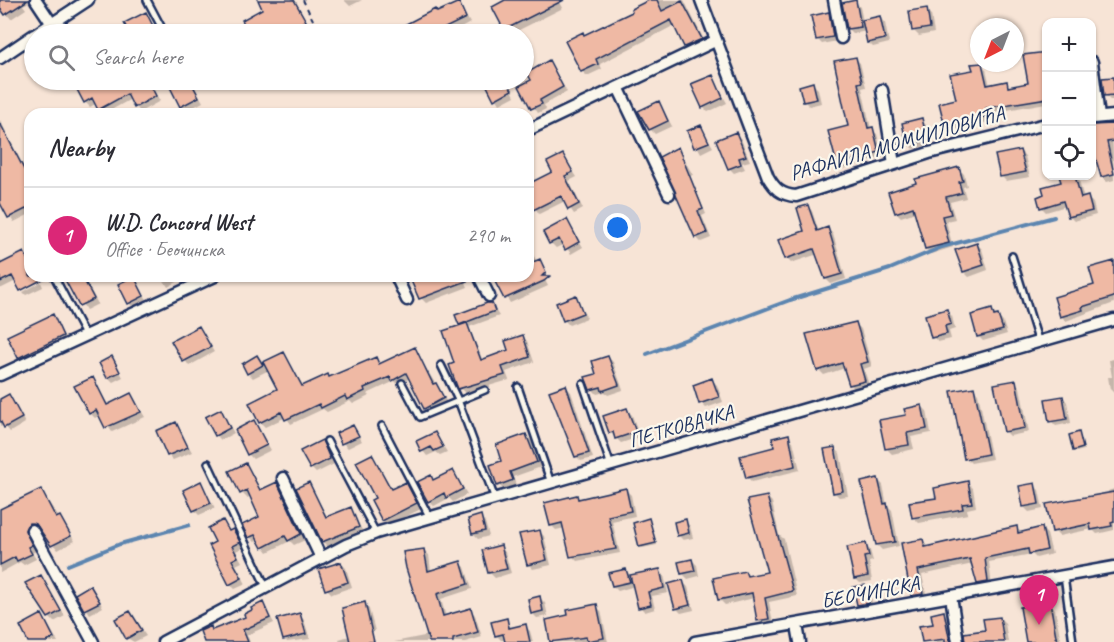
<!DOCTYPE html>
<html lang="en">
<head>
<meta charset="utf-8">
<style>
	:root { --surface:#fff; --page:#f7f7f7; --text:#2b2b33; --muted:#7c7c81; --line:#e1e1e2; --accent:#db2777 }
	body { margin:0; font-family:Caveat,sans-serif; background:var(--page); color:var(--text) }
	.controls { position:absolute; right:18px; top:18px; display:grid; overflow:hidden; border-radius:12px; box-shadow:0 2px 4px #0004 }
	.controls button { width:54px; height:54px; display:grid; place-items:center; padding:0; border:0; border-bottom:2px solid var(--line); background:var(--surface); color:var(--text); font:30px sans-serif }
	.compass { position:absolute; left:970px; top:18px; width:54px; height:54px; border-radius:50%; background:var(--surface); box-shadow:0 2px 4px #0004; rotate:222deg }
	.you { position:absolute; left:618px; top:228px; width:21px; height:21px; margin:-15px; border:4px solid #fff; border-radius:50%; background:#1a73e8; box-shadow:0 0 0 9px #1a73e833 }
	.badge { display:grid; place-items:center; width:39px; height:39px; border-radius:50%; background:var(--accent); color:#fff; font-size:20px; font-weight:700 }
	.pin { position:absolute; translate:-50% -50px; filter:drop-shadow(0 2px 3px #0008) }
	.pin::after { content:''; position:absolute; top:32px; width:21px; height:18px; background:inherit; clip-path:polygon(0 0,100% 0,50% 100%) }
	.list { margin:0; padding:0; list-style:none }
	h2 { display:flex; justify-content:space-between; align-items:center; height:78px; margin:0; padding:0 24px; font-size:26px }
	h2 small { font-size:20px; font-weight:400; color:var(--muted) }
	.list li { display:grid; grid-template-columns:39px 1fr auto; gap:18px; align-items:center; box-sizing:border-box; height:96px; padding:0 24px; border-top:2px solid var(--line) }
	.list b { display:block; font-size:22px; white-space:nowrap }
	.list p { margin:0; font-size:20px; white-space:nowrap; color:var(--muted) }
	.list em { font-size:20px; font-style:normal; color:var(--muted) }
	.icon { flex:none; width:33px; height:33px; fill:none; stroke:currentColor; stroke-width:2; stroke-linecap:round; stroke-linejoin:round }
	.map { position:relative; flex:none; width:1114px; height:642px; overflow:hidden }
	.search { position:absolute; background:var(--surface); box-shadow:0 2px 4px #0004; left:24px; top:24px; width:510px; height:66px; display:flex; align-items:center; gap:15px; box-sizing:border-box; padding:0 21px; border-radius:33px; color:var(--muted); font-size:22px }
	.panel { position:absolute; background:var(--surface); box-shadow:0 2px 4px #0004; left:24px; top:108px; width:510px; height:174px; border-radius:18px }
	.map>svg:first-child { display:block }
	.shadow { fill:#0003 }
	.lines { fill:none; stroke-linecap:round; stroke-linejoin:round }
	.stream { stroke:#5c85b0; stroke-width:4 }
	.building { fill:#efb9a4; stroke:#1b2f5e; stroke-width:1.5 }
	.lane-casing { stroke:#1b2f5e; stroke-width:10 }
	.street-casing { stroke:#1b2f5e; stroke-width:15 }
	.path { stroke:#1b2f5e; stroke-width:2; stroke-dasharray:4.5 4.5; stroke-linecap:butt }
	.lane { stroke:#fbf7ec; stroke-width:5 }
	.street { stroke:#fbf7ec; stroke-width:10 }
	.labels { text-anchor:middle; dominant-baseline:central; stroke-width:4.5; stroke-linejoin:round; paint-order:stroke }
	.street-label { font-size:21px; fill:#1b2f5e; stroke:#fbf7ec }
</style>
</head>
<body>
<div class="map">
<svg width="1114" height="642" viewBox="0 0 1114 642">
	<rect width="100%" height="100%" fill="#f7e4d6"/>
	<filter id="ink" filterUnits="userSpaceOnUse"><feTurbulence type="fractalNoise" baseFrequency=".0167" numOctaves="2"/><feDisplacementMap in="SourceGraphic" scale="12" xChannelSelector="R" yChannelSelector="G"/><feConvolveMatrix kernelMatrix="1 2 1 2 8 2 1 2 1" color-interpolation-filters="sRGB"/></filter>
	<g filter="url(#ink)">
		<path class="shadow" d="M 0,0 L 28,0 L 29,2 L 23,5 L 26,9 L 11,19 L 0,6 Z
			M 260,0 L 295,0 L 310,27 L 299,33 L 296,30 L 287,34 L 251,34 L 244,20 L 264,9 Z
			M 344,0 L 362,0 L 350,6 Z
			M 509,0 L 559,0 L 563,8 L 511,34 L 506,29 Z
			M 654,0 L 684,0 L 706,44 L 690,52 L 675,25 L 600,64 L 602,69 L 587,76 L 582,71 L 585,37 Z
			M 855,2 L 860,7 L 863,21 L 880,18 L 885,23 L 889,43 L 873,47 L 868,42 L 866,31 L 853,34 L 848,29 Z
			M 459,4 L 470,23 L 450,34 L 403,34 L 401,29 Z
			M 926,10 L 931,15 L 934,33 L 919,36 L 914,31 Z
			M 146,14 L 159,34 L 132,34 L 126,23 Z
			M 828,14 L 833,19 L 837,41 L 822,44 L 817,39 Z
			M 1046,23 L 1046,41 L 1044,24 Z
			M 1046,54 L 1046,103 L 990,113 L 992,121 L 951,131 L 946,126 L 958,100 L 981,64 L 986,69 L 990,86 L 1006,83 L 1011,88 L 1029,84 Z
			M 855,58 L 860,63 L 866,87 L 862,88 L 871,129 L 877,134 L 883,157 L 843,169 L 838,164 L 849,127 Z
			M 549,62 L 567,92 L 544,105 L 546,109 L 538,113 L 521,87 L 533,80 Z
			M 712,76 L 727,103 L 708,112 L 703,107 Z
			M 1114,78 L 1114,100 L 1110,100 L 1105,95 Z
			M 80,80 L 123,80 L 128,88 L 147,80 L 160,101 L 140,112 L 131,99 L 104,114 L 97,103 L 90,107 L 85,102 L 75,82 Z
			M 187,80 L 193,84 L 203,102 L 186,111 L 172,87 Z
			M 485,80 L 507,80 L 515,96 L 500,104 Z
			M 813,84 L 818,89 L 821,103 L 809,106 L 804,101 Z
			M 659,103 L 672,126 L 655,134 L 650,129 Z
			M 0,120 L 30,179 L 30,214 L 14,222 L 0,200 Z
			M 921,120 L 926,125 L 931,144 L 914,149 L 909,144 Z
			M 1112,125 L 1114,180 L 1107,182 L 1102,177 L 1096,156 L 1092,157 L 1092,131 Z
			M 701,127 L 713,147 L 701,153 L 689,132 Z
			M 736,134 L 741,139 L 750,161 L 742,163 L 745,169 L 734,173 L 729,168 Z
			M 678,149 L 693,175 L 690,176 L 706,214 L 702,216 L 711,238 L 701,242 L 696,237 Z
			M 1020,151 L 1025,156 L 1030,177 L 1006,181 L 1001,176 Z
			M 563,156 L 577,177 L 569,181 L 583,209 L 574,214 L 565,201 L 539,214 L 528,197 L 528,185 L 554,172 Z
			M 959,169 L 964,174 L 967,186 L 963,187 L 966,198 L 950,202 L 955,219 L 946,221 L 953,247 L 931,254 L 926,249 L 916,212 L 901,217 L 896,212 Z
			M 1061,176 L 1078,176 L 1084,199 L 1088,198 L 1093,203 L 1096,215 L 1074,221 L 1069,216 L 1066,206 L 1046,212 L 1041,207 L 1063,183 Z
			M 807,206 L 812,211 L 819,232 L 828,229 L 833,234 L 846,279 L 831,284 L 826,279 L 818,254 L 791,263 L 786,258 L 806,232 Z
			M 567,221 L 583,247 L 571,254 L 564,244 L 556,248 L 551,243 Z
			M 528,241 L 532,248 L 529,249 L 548,278 L 545,280 L 548,286 L 510,303 L 494,276 L 528,276 Z
			M 977,244 L 982,249 L 988,270 L 969,277 L 964,272 Z
			M 24,254 L 30,261 L 30,276 L 38,276 L 16,281 L 0,289 L 0,260 L 3,264 Z
			M 1114,262 L 1114,303 L 1066,321 L 1061,316 L 1096,286 Z
			M 65,276 L 83,276 L 98,304 L 86,310 Z
			M 161,276 L 180,276 L 182,279 L 168,287 Z
			M 414,276 L 463,276 L 468,287 L 426,303 L 421,298 Z
			M 133,278 L 148,301 L 134,308 L 129,303 Z
			M 41,282 L 43,287 L 26,295 L 23,292 Z
			M 575,297 L 587,318 L 569,325 L 564,320 Z
			M 491,304 L 499,316 L 469,327 L 483,361 L 510,351 L 522,336 L 527,341 L 534,362 L 506,372 L 509,380 L 465,393 L 460,388 L 456,364 L 463,327 L 460,324 Z
			M 947,311 L 952,316 L 955,329 L 949,331 L 951,339 L 938,342 L 933,337 Z
			M 992,311 L 1003,322 L 1007,334 L 983,341 L 978,336 Z
			M 52,316 L 67,341 L 24,362 L 19,357 Z
			M 856,324 L 861,329 L 872,366 L 864,369 L 869,385 L 855,389 L 850,384 L 845,368 L 824,375 L 819,370 Z
			M 199,328 L 214,352 L 189,366 L 173,342 Z
			M 414,349 L 448,404 L 430,413 L 410,378 L 398,385 L 395,381 L 367,394 L 369,396 L 353,404 L 350,401 L 327,412 L 323,409 L 291,424 L 286,417 L 265,427 L 260,422 L 279,390 L 269,370 L 253,378 L 248,373 L 257,357 L 263,364 L 284,353 L 304,387 L 375,359 L 381,364 Z
			M 608,357 L 613,362 L 623,390 L 608,395 L 605,392 L 597,394 L 592,389 Z
			M 112,358 L 123,377 L 113,382 L 108,377 Z
			M 1114,359 L 1114,393 L 1110,389 L 1108,377 L 1112,377 L 1109,360 Z
			M 92,379 L 109,406 L 131,395 L 145,417 L 112,432 L 100,415 L 95,418 L 90,413 Z
			M 712,380 L 717,385 L 723,402 L 706,408 L 701,403 Z
			M 1015,382 L 1020,387 L 1029,432 L 1010,436 L 1005,431 Z
			M 566,387 L 571,392 L 593,458 L 581,461 L 576,456 Z
			M 973,388 L 978,393 L 992,459 L 971,463 L 966,458 Z
			M 9,396 L 25,423 L 10,432 L 4,425 L 0,427 L 0,401 Z
			M 1063,397 L 1067,402 L 1071,423 L 1056,426 L 1051,421 Z
			M 922,406 L 927,411 L 931,433 L 911,437 L 914,449 L 892,454 L 887,449 L 881,421 L 907,416 Z
			M 627,410 L 632,415 L 640,437 L 621,443 L 611,433 L 605,417 Z
			M 221,411 L 234,433 L 221,440 L 216,435 Z
			M 254,421 L 271,450 L 253,459 L 248,454 Z
			M 176,424 L 192,452 L 173,460 L 168,455 Z
			M 353,427 L 362,441 L 348,448 L 343,443 Z
			M 435,433 L 447,452 L 440,455 L 436,452 L 427,456 L 423,451 Z
			M 1079,434 L 1084,450 L 1076,452 L 1074,450 Z
			M 526,435 L 531,440 L 541,467 L 513,477 L 516,485 L 504,490 L 499,485 L 503,462 Z
			M 788,436 L 793,441 L 800,470 L 752,482 L 747,477 Z
			M 320,442 L 334,464 L 316,473 L 311,468 Z
			M 835,448 L 840,453 L 848,496 L 839,497 L 834,492 Z
			M 372,456 L 393,490 L 405,484 L 421,509 L 388,525 L 383,520 L 377,499 Z
			M 246,465 L 261,491 L 276,484 L 281,489 L 305,540 L 294,545 L 290,541 L 268,552 L 259,540 L 255,542 L 250,537 L 261,517 L 251,496 L 247,498 L 242,493 Z
			M 452,471 L 467,494 L 453,502 L 449,498 L 434,506 L 429,501 L 431,476 L 435,481 Z
			M 878,480 L 883,485 L 887,505 L 892,510 L 899,546 L 882,550 L 877,545 Z
			M 201,483 L 215,508 L 199,515 L 194,510 Z
			M 968,483 L 973,488 L 976,507 L 967,509 L 968,514 L 919,523 L 914,518 L 911,504 L 938,499 Z
			M 309,484 L 328,518 L 351,509 L 363,532 L 328,547 L 323,542 L 298,489 Z
			M 1034,485 L 1039,490 L 1043,509 L 1029,512 L 1024,507 Z
			M 1114,489 L 1114,530 L 1097,534 L 1092,529 L 1059,536 L 1054,531 L 1109,495 L 1108,491 Z
			M 626,490 L 631,495 L 635,516 L 612,521 L 620,553 L 577,561 L 572,556 L 565,528 L 556,530 L 551,525 L 577,497 L 580,501 Z
			M 41,491 L 75,541 L 58,550 L 41,528 L 34,527 L 29,536 L 36,551 L 32,553 L 36,559 L 24,565 L 20,562 L 0,573 L 0,511 Z
			M 767,497 L 772,502 L 779,535 L 784,539 L 797,596 L 769,602 L 773,623 L 763,625 L 758,620 L 754,598 L 725,605 L 720,600 L 745,572 L 750,577 L 769,573 Z
			M 480,517 L 485,522 L 489,536 L 478,539 L 473,534 Z
			M 649,520 L 657,545 L 642,548 L 640,546 Z
			M 685,521 L 690,526 L 693,538 L 683,540 L 678,535 Z
			M 223,522 L 230,532 L 233,531 L 238,536 L 244,547 L 236,551 L 242,562 L 236,565 L 246,584 L 235,589 L 230,584 L 217,543 Z
			M 1016,528 L 1022,533 L 1042,529 L 1047,534 L 1052,554 L 1036,558 L 1032,554 L 989,562 L 992,587 L 984,588 L 979,583 L 973,564 L 922,575 L 927,598 L 917,600 L 912,595 L 923,540 L 928,548 Z
			M 539,531 L 544,536 L 551,565 L 533,569 L 528,564 Z
			M 865,545 L 870,550 L 873,561 L 869,562 L 872,581 L 860,583 L 855,578 Z
			M 500,547 L 505,552 L 511,573 L 495,578 L 490,573 Z
			M 424,550 L 429,555 L 431,572 L 460,563 L 465,567 L 472,589 L 441,599 L 446,617 L 470,610 L 475,615 L 482,637 L 465,642 L 394,642 L 429,635 Z
			M 692,560 L 697,565 L 699,576 L 688,579 L 683,574 Z
			M 341,563 L 346,568 L 352,587 L 332,594 L 327,589 Z
			M 659,570 L 664,575 L 668,593 L 652,596 L 655,609 L 645,612 L 640,607 L 635,586 L 618,591 L 613,586 L 626,571 L 631,576 Z
			M 41,576 L 65,616 L 54,622 L 49,617 Z
			M 683,582 L 688,587 L 694,610 L 681,613 L 676,608 Z
			M 865,586 L 870,591 L 873,608 L 864,610 L 859,605 Z
			M 90,587 L 103,607 L 90,614 L 77,594 Z
			M 540,598 L 545,603 L 548,616 L 537,618 L 532,613 Z
			M 263,604 L 274,623 L 247,635 L 250,642 L 205,642 L 210,628 L 213,631 L 247,618 Z
			M 364,604 L 369,609 L 375,631 L 358,635 L 363,642 L 340,642 L 339,639 L 353,635 Z
			M 1050,604 L 1055,609 L 1061,642 L 1028,642 Z
			M 596,606 L 601,611 L 608,642 L 552,642 L 547,621 L 570,616 Z
			M 130,613 L 146,636 L 134,642 L 127,638 Z
			M 943,613 L 948,618 L 954,642 L 923,642 L 921,627 L 934,625 Z
			M 299,615 L 304,620 L 310,639 L 287,642 L 285,639 Z
			M 42,616 L 46,621 L 58,642 L 30,642 Z
			M 1000,618 L 1005,623 L 1008,642 L 967,642 L 987,631 Z
			M 506,620 L 512,629 L 525,626 L 530,631 L 533,642 L 501,640 L 496,635 Z"/>
		<g class="lines">
			<path class="stream" d="M 647,354 L 790,300 L 890,269 L 942,247 L 1054,217
				M 68,565 L 120,544 L 189,525"/>
		</g>
		<path class="building" d="M 0,0 L 28,0 L 5,15 L 0,8 Z
			M 258,0 L 294,0 L 306,21 L 273,34 L 265,34 L 263,30 L 250,34 L 242,20 L 262,9 Z
			M 505,0 L 564,0 L 504,30 L 492,7 Z
			M 649,0 L 657,0 L 662,11 L 682,1 L 702,39 L 684,47 L 671,20 L 596,59 L 598,64 L 581,72 L 565,41 L 583,32 L 584,35 L 632,12 L 631,9 Z
			M 856,0 L 861,27 L 847,29 L 842,3 Z
			M 459,2 L 466,18 L 445,28 L 449,34 L 387,34 L 435,9 L 437,12 Z
			M 927,8 L 930,28 L 912,31 L 909,11 Z
			M 146,12 L 157,34 L 130,34 L 124,23 Z
			M 829,12 L 833,37 L 816,40 L 811,16 Z
			M 880,16 L 885,39 L 867,43 L 862,20 Z
			M 1047,52 L 1047,98 L 986,108 L 988,116 L 945,127 L 939,103 L 956,99 L 950,74 L 973,70 L 971,64 L 982,63 L 987,85 L 1007,81 L 1008,87 L 1028,83 L 1023,55 Z
			M 856,57 L 862,82 L 858,83 L 868,128 L 873,127 L 879,152 L 837,165 L 828,131 L 848,126 L 834,61 Z
			M 549,60 L 563,87 L 540,100 L 542,104 L 531,109 L 519,86 L 531,80 L 527,73 Z
			M 713,75 L 723,98 L 702,108 L 691,84 Z
			M 1114,77 L 1114,95 L 1104,96 L 1102,78 Z
			M 72,80 L 122,80 L 126,87 L 141,80 L 148,80 L 156,96 L 134,108 L 127,94 L 98,110 L 92,98 L 84,103 Z
			M 184,80 L 190,80 L 199,97 L 180,107 L 170,87 Z
			M 484,80 L 506,80 L 512,90 L 494,100 Z
			M 813,82 L 817,99 L 803,102 L 799,86 Z
			M 659,101 L 668,121 L 649,130 L 638,111 Z
			M 922,118 L 927,140 L 907,145 L 902,123 Z
			M 0,123 L 30,181 L 30,207 L 8,218 L 0,203 Z
			M 1113,124 L 1114,141 L 1107,142 L 1114,174 L 1101,177 L 1092,146 L 1092,125 Z
			M 701,125 L 709,142 L 694,148 L 687,131 Z
			M 736,132 L 746,156 L 739,158 L 741,164 L 728,169 L 716,140 Z
			M 678,147 L 703,209 L 698,211 L 707,233 L 695,238 L 659,157 Z
			M 1020,150 L 1026,172 L 1000,177 L 995,155 Z
			M 563,154 L 573,172 L 565,176 L 579,204 L 568,210 L 561,196 L 533,210 L 528,200 L 528,184 L 552,172 L 547,162 Z
			M 959,167 L 963,181 L 959,182 L 962,193 L 946,197 L 951,214 L 942,216 L 949,243 L 925,249 L 913,207 L 895,213 L 888,192 L 916,183 L 915,179 Z
			M 1059,176 L 1075,176 L 1081,198 L 1088,196 L 1092,211 L 1068,217 L 1063,201 L 1040,208 L 1037,197 L 1044,194 L 1042,187 L 1061,182 Z
			M 808,205 L 817,231 L 828,227 L 842,274 L 825,279 L 814,249 L 785,259 L 778,240 L 804,231 L 797,208 Z
			M 567,219 L 579,242 L 565,250 L 559,239 L 549,244 L 543,232 Z
			M 977,243 L 984,265 L 963,272 L 955,250 Z
			M 24,252 L 30,263 L 30,276 L 49,276 L 20,291 L 12,276 L 0,282 L 0,264 Z
			M 540,259 L 546,272 L 542,276 L 550,276 L 544,281 L 504,299 L 492,276 L 528,276 L 528,264 Z
			M 1114,261 L 1114,297 L 1082,307 L 1083,310 L 1060,317 L 1054,297 L 1094,285 L 1089,268 Z
			M 63,276 L 92,276 L 84,280 L 94,299 L 79,306 Z
			M 134,276 L 144,296 L 128,304 L 118,284 Z
			M 409,276 L 472,276 L 472,279 L 419,299 Z
			M 576,295 L 583,313 L 563,321 L 556,303 Z
			M 487,303 L 492,303 L 495,311 L 459,325 L 455,315 Z
			M 947,309 L 951,324 L 945,326 L 947,334 L 931,338 L 925,315 Z
			M 992,309 L 994,316 L 998,315 L 1003,330 L 977,337 L 971,315 Z
			M 53,314 L 63,336 L 18,358 L 7,336 Z
			M 856,322 L 868,362 L 860,364 L 865,381 L 849,385 L 842,363 L 817,371 L 806,334 Z
			M 467,323 L 481,360 L 508,350 L 505,341 L 523,335 L 530,357 L 502,367 L 505,375 L 458,389 L 449,365 L 454,363 L 443,331 Z
			M 199,326 L 211,347 L 183,362 L 171,341 Z
			M 415,347 L 433,384 L 436,383 L 444,398 L 424,409 L 406,373 L 392,381 L 390,377 L 364,388 L 365,391 L 347,400 L 345,396 L 321,408 L 319,404 L 285,420 L 281,412 L 259,423 L 249,403 L 277,389 L 263,362 L 284,352 L 302,386 L 328,374 L 329,377 L 376,357 L 379,364 Z
			M 257,355 L 263,365 L 247,374 L 242,364 Z
			M 112,356 L 120,372 L 107,378 L 99,363 Z
			M 608,356 L 619,385 L 602,391 L 601,387 L 590,390 L 585,377 L 596,374 L 592,361 Z
			M 93,377 L 107,405 L 131,393 L 141,412 L 105,428 L 96,410 L 89,414 L 74,386 Z
			M 712,378 L 719,397 L 699,404 L 693,385 Z
			M 1016,380 L 1025,428 L 1004,432 L 994,384 Z
			M 566,385 L 589,453 L 575,457 L 549,391 Z
			M 974,387 L 988,454 L 964,459 L 951,391 Z
			M 9,394 L 22,418 L 4,428 L 0,420 L 0,399 Z
			M 1063,396 L 1067,419 L 1049,422 L 1045,399 Z
			M 922,405 L 927,429 L 907,433 L 909,445 L 885,449 L 879,420 L 906,415 L 904,409 Z
			M 627,408 L 636,432 L 615,439 L 613,432 L 609,433 L 603,416 Z
			M 221,409 L 230,428 L 215,436 L 205,417 Z
			M 254,420 L 267,445 L 247,455 L 235,430 Z
			M 176,422 L 188,447 L 167,456 L 156,431 Z
			M 353,425 L 359,436 L 341,444 L 336,433 Z
			M 435,432 L 443,447 L 434,451 L 431,447 L 421,452 L 416,441 Z
			M 1079,432 L 1083,448 L 1073,451 L 1069,435 Z
			M 526,434 L 537,462 L 510,472 L 513,480 L 497,486 L 490,465 L 501,461 L 496,445 Z
			M 789,434 L 795,466 L 746,478 L 740,456 L 774,447 L 772,438 Z
			M 322,440 L 330,459 L 310,469 L 300,451 Z
			M 835,447 L 843,491 L 833,493 L 824,449 Z
			M 372,454 L 391,489 L 406,482 L 417,503 L 382,521 L 371,500 L 375,498 L 356,462 Z
			M 246,463 L 260,490 L 277,482 L 301,534 L 288,541 L 285,536 L 262,548 L 255,535 L 248,538 L 242,525 L 259,517 L 247,490 L 240,494 L 229,471 Z
			M 453,470 L 463,489 L 446,498 L 444,493 L 428,502 L 417,482 L 431,475 L 433,480 Z
			M 878,478 L 884,504 L 887,503 L 895,542 L 876,545 L 861,482 Z
			M 201,481 L 211,503 L 193,511 L 183,490 Z
			M 968,481 L 972,503 L 962,504 L 963,509 L 912,518 L 909,502 L 936,498 L 934,488 Z
			M 309,482 L 326,517 L 351,507 L 359,527 L 322,542 L 296,488 Z
			M 1035,483 L 1039,504 L 1023,507 L 1019,486 Z
			M 626,488 L 631,511 L 608,516 L 616,549 L 570,557 L 562,523 L 550,526 L 544,503 L 577,495 L 578,499 Z
			M 41,489 L 56,518 L 60,516 L 71,536 L 51,546 L 36,524 L 29,523 L 25,530 L 32,545 L 28,547 L 32,554 L 17,561 L 15,557 L 0,565 L 0,509 Z
			M 1114,492 L 1114,522 L 1111,523 L 1112,526 L 1091,530 L 1090,524 L 1052,532 L 1046,504 Z
			M 767,496 L 793,591 L 765,598 L 769,619 L 757,621 L 752,593 L 718,600 L 713,578 L 745,571 L 747,576 L 767,572 L 747,500 Z
			M 481,515 L 485,531 L 472,534 L 468,519 Z
			M 649,518 L 656,543 L 639,547 L 633,523 Z
			M 686,519 L 689,533 L 677,536 L 674,522 Z
			M 223,520 L 229,531 L 233,529 L 240,542 L 232,546 L 238,557 L 232,560 L 242,578 L 229,585 L 209,545 L 215,542 L 208,528 Z
			M 1017,526 L 1018,533 L 1042,527 L 1047,550 L 1029,554 L 1028,549 L 985,558 L 988,582 L 977,584 L 970,559 L 918,570 L 923,594 L 911,596 L 901,543 L 923,539 L 925,547 Z
			M 540,530 L 547,560 L 527,565 L 519,534 Z
			M 866,543 L 869,556 L 864,557 L 868,576 L 854,579 L 847,547 Z
			M 501,545 L 507,569 L 488,573 L 482,550 Z
			M 424,549 L 428,571 L 461,561 L 468,584 L 437,594 L 443,616 L 471,608 L 478,632 L 453,639 L 453,642 L 429,642 L 406,568 L 403,552 Z
			M 692,559 L 695,571 L 681,574 L 678,562 Z
			M 341,562 L 348,582 L 325,590 L 318,569 Z
			M 626,569 L 630,582 L 612,586 L 608,573 Z
			M 660,569 L 664,588 L 648,592 L 651,605 L 638,608 L 630,575 Z
			M 41,575 L 61,611 L 48,618 L 25,583 Z
			M 683,580 L 690,605 L 675,609 L 668,584 Z
			M 90,585 L 100,602 L 84,610 L 75,594 Z
			M 865,585 L 869,603 L 857,605 L 853,587 Z
			M 540,596 L 543,611 L 531,614 L 528,599 Z
			M 263,602 L 270,618 L 243,630 L 248,642 L 204,642 L 200,631 L 211,626 L 212,630 L 245,617 L 244,614 L 252,610 L 251,608 Z
			M 365,602 L 374,642 L 350,642 L 342,608 Z
			M 1050,602 L 1057,642 L 1026,642 L 1020,607 Z
			M 597,604 L 604,638 L 587,641 L 586,637 L 550,642 L 546,620 L 568,615 L 567,610 Z
			M 130,611 L 142,630 L 126,639 L 115,619 Z
			M 944,611 L 950,642 L 945,642 L 945,639 L 922,642 L 919,626 L 933,624 L 931,614 Z
			M 300,613 L 306,634 L 283,640 L 277,619 Z
			M 42,614 L 54,638 L 47,642 L 28,642 L 20,626 Z
			M 1000,617 L 1004,642 L 965,642 L 964,633 L 985,630 L 983,619 Z
			M 507,618 L 509,628 L 526,624 L 530,642 L 505,642 L 503,634 L 495,636 L 491,622 Z"/>
		<g class="lines">
			<defs>
				<path id="lane" d="M 147,0 L 165,34
					M 1012,256 L 1038,340
					M 54,276 L 85,335
					M 441,365 L 458,400 L 495,499
					M 402,383 L 420,417 L 485,390
					M 583,384 L 611,466
					M 518,387 L 551,483
					M 382,426 L 430,518
					M 327,441 L 376,533
					M 208,463 L 266,587
					M 1064,576 L 1073,642"/>
				<path id="street" d="M 36,0 L 52,24
					M 701,0 L 768,177 C 775,189 781,195 796,196 L 929,153 L 1046,124
					M 834,0 L 841,38
					M 36,34 L 88,0
					M 0,58 L 34,35
					M 1092,62 L 1099,117
					M 618,87 L 669,194
					M 882,90 L 894,164
					M 1093,118 L 1114,116
					M 528,130 L 715,41
					M 396,276 L 407,300
					M 479,276 L 489,296
					M 0,375 L 215,276
					M 283,478 L 321,558
					M 32,530 L 93,642
					M 951,596 L 958,642
					M 797,625 L 800,642
					M 163,642 L 346,545 L 376,533 L 1114,320
					M 695,642 L 1114,567"/>
			</defs>
			<use href="#lane" class="lane-casing"/>
			<use href="#street" class="street-casing"/>
			<path class="path" d="M 303,0 L 320,34"/>
			<use href="#lane" class="lane"/>
			<use href="#street" class="street"/>
		</g>
	</g>
	<g class="labels">
		<g class="street-label">
			<text transform="translate(897 143) rotate(-16)">РАФАИЛА МОМЧИЛОВИЋА</text>
			<text transform="translate(681 426) rotate(-16)">ПЕТКОВАЧКА</text>
			<text transform="translate(870 592) rotate(-11)">БЕОЧИНСКА</text>
		</g>
	</g>
</svg>
<div class="controls">
<button>+</button>
<button>−</button>
<button><svg class="icon" aria-label="locate" viewBox="0 0 24 24"><circle cx="12" cy="12" r="6"/><path d="M12 2v4M12 18v4M2 12h4M18 12h4"/></svg></button>
</div>
<svg class="compass" viewBox="-18 -18 36 36"><path d="M0-13l5 13h-10z" fill="#e53935"/><path d="M0 13l5-13h-10z" fill="#7c7c81"/></svg>
<div class="you"></div>
<div class="pin badge" style="left:1039px;top:625px">1</div>
<div class="search"><svg class="icon" aria-label="search" viewBox="0 0 24 24"><circle cx="10" cy="10" r="6"/><path d="M15 15l6 6"/></svg>Search here</div>
<section class="panel">
<h2>Nearby<small></small></h2>
<ul class="list">
<li><span class="badge">1</span><div><b>W.D. Concord West</b><p>Office · Беочинска</p></div><em>290 m</em></li>
</ul>
</section>
</div>
</body>
</html>
